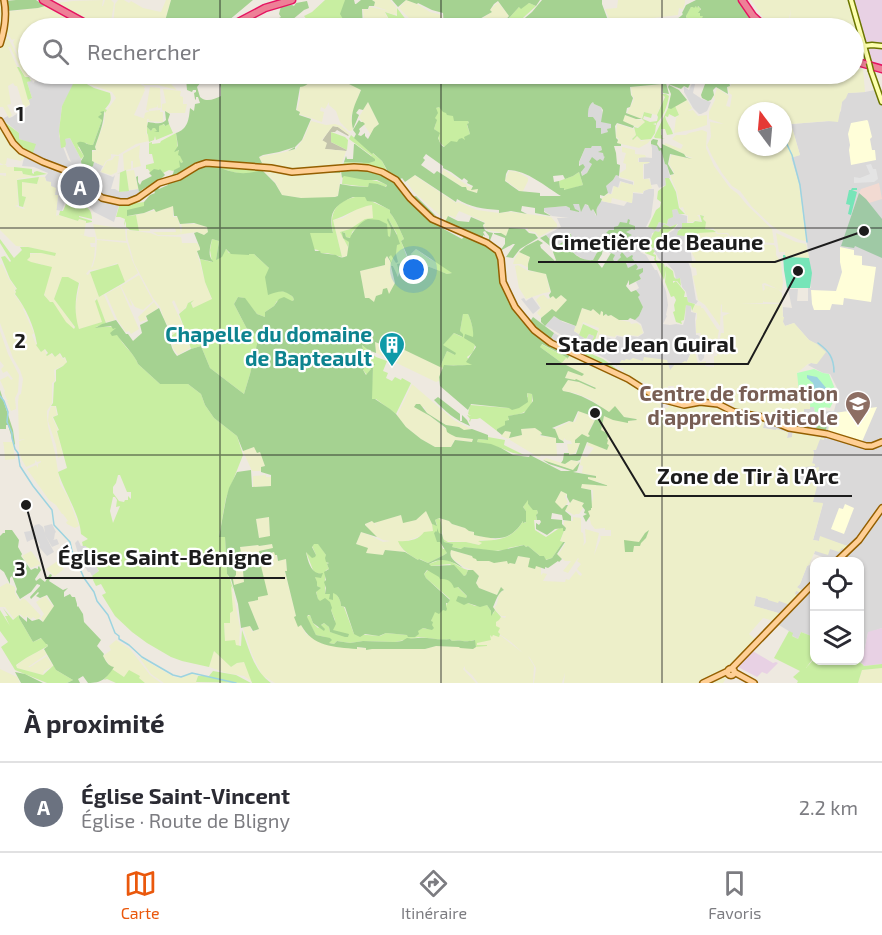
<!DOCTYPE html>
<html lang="fr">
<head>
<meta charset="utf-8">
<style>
	:root { --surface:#fff; --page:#f2f2f3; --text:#2b2b33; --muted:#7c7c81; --line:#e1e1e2; --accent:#ea580c }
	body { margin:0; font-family:"Exo 2",sans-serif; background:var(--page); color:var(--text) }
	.controls { position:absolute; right:18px; bottom:18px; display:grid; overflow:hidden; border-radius:12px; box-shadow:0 2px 4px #0004 }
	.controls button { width:54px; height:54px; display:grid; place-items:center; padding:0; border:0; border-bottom:2px solid var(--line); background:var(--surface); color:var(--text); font:30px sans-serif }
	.compass { position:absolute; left:738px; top:102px; width:54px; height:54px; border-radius:50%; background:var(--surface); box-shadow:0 2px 4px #0004; rotate:344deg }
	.you { position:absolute; left:414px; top:270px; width:21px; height:21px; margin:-15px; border:4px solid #fff; border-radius:50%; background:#1a73e8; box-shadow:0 0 0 9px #1a73e833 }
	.badge { display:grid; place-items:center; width:39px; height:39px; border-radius:50%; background:var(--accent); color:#fff; font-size:20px; font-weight:700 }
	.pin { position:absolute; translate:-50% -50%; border:3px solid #fff; box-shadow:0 2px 6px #0006 }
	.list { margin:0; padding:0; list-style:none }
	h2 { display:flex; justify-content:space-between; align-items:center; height:78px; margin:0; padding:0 24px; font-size:26px }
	h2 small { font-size:20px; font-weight:400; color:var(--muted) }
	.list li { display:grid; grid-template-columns:39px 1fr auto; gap:18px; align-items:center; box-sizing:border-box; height:90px; padding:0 24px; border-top:2px solid var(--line) }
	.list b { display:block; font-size:22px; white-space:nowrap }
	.list p { margin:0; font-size:20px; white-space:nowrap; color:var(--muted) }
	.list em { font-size:20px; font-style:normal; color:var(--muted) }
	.icon { flex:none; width:33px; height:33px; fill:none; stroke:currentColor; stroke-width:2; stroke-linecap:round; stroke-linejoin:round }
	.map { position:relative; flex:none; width:882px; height:683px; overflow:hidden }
	.search { position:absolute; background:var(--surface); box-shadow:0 2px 4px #0004; left:18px; right:18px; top:18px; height:66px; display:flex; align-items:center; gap:15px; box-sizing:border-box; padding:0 21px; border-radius:33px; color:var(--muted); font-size:22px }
	.sheet { height:168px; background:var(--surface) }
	nav { display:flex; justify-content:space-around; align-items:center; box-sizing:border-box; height:84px; border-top:2px solid var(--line); background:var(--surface); font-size:16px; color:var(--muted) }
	nav a { display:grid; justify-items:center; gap:3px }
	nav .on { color:var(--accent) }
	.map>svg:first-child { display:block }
	.residential { fill:#dad9d9 }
	.industrial { fill:#e8d1e4 }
	.education { fill:#fffed9 }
	.military { fill:#f2dad2 }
	.construction { fill:#c3c3ab }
	.farmland { fill:#edefc9; fill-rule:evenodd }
	.grass { fill:#c8eea1; fill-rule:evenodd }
	.forest { fill:#a5d291; fill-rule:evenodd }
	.cemetery { fill:#9fc9a5 }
	.park { fill:#b8febc }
	.pitch { fill:#76e5b8 }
	.parking { fill:#e4e4e4 }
	.water { fill:#9cd3e0 }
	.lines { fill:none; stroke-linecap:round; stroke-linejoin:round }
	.stream { stroke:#9cd3e0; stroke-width:1.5 }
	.secondary-casing { stroke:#6c7600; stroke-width:7 }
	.primary-casing { stroke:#945f00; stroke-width:8 }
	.highway-casing { stroke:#e51461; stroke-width:9 }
	.secondary { stroke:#fdffae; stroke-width:4 }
	.primary { stroke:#ffcf95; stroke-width:5 }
	.highway { stroke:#ee8097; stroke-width:6 }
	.secondary-bridge-casing { stroke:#6c7600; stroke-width:7; stroke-linecap:butt }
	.secondary-bridge { stroke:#fdffae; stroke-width:4 }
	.grid { fill:none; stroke:#1c1c1c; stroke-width:1.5; stroke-opacity:0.55 }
	.labels { text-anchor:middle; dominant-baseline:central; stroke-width:4.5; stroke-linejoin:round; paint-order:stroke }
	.culture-label { font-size:21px; font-weight:bold; fill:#0d838f; stroke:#fff; text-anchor:end }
	.education-label { font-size:21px; font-weight:bold; fill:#785e54; stroke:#fff; text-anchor:end }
	.grid-label { font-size:20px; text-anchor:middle; font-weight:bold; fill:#1c1c1c; stroke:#fff; stroke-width:4.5; stroke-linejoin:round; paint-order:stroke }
	.leader { fill:none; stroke:#1c1c1c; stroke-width:2 }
	.callout-dot { fill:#1c1c1c; stroke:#fff; stroke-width:2 }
	.callout-label { font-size:22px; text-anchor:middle; font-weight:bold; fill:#1c1c1c; stroke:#fff; stroke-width:4.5; stroke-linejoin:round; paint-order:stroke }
</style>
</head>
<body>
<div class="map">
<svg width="882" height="683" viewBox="0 0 882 683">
	<rect width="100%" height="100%" fill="#eee9e0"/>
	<path class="residential" d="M 72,74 L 77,74 L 75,77 L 74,85 L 62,106 L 60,122 L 59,136 L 68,160 L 71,162 L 65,147 L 65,139 L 70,138 L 81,159 L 81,161 L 91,166 L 93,166 L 94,162 L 99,164 L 103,166 L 100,172 L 113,177 L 115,175 L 111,189 L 115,189 L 120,192 L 138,189 L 139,190 L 139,193 L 134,197 L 135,199 L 120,202 L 114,222 L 94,212 L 85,202 L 83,198 L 81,202 L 78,203 L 66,199 L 62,211 L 56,210 L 58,196 L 55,195 L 46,180 L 45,177 L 48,173 L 34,167 L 22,166 L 28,142 L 19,139 L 19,133 L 2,119 L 8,116 L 9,118 L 12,117 L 30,105 L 28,100 L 32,98 L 27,82 L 32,80 L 33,83 L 35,81 L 50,82 L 52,84 L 68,79 L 67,76 Z
		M 694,79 L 696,80 L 693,93 L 702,99 L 711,102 L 707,111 L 701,114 L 699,114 L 693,108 L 684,92 L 684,87 L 689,90 Z
		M 875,90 L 882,105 L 882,628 L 868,633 L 862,663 L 856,661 L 860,660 L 860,562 L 834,561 L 814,554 L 815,551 L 850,547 L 820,537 L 819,541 L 813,540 L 823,504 L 812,502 L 819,475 L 818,474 L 815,468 L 811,484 L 792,481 L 805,467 L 812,464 L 814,454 L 813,449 L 821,438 L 793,430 L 792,438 L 787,438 L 788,433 L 763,428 L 765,419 L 743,414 L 744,410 L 760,412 L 766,414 L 791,412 L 804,418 L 804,409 L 810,409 L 810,407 L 814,407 L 815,412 L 834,411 L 838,396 L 837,388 L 830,374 L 823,373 L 808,365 L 811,363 L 817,364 L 816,344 L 809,340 L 794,323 L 785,326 L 783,322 L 783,307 L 792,308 L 788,289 L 798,289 L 797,301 L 808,301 L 808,288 L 811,288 L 809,258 L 799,184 L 791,157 L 800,155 L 791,124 L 831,121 L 841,111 L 842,101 L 848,93 L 865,92 Z
		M 593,102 L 594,104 L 601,107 L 605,123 L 611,123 L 611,128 L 609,132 L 601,134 L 596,128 L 596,121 L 593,117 L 588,117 L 588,110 L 590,103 Z
		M 651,144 L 657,146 L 661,150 L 665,164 L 667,165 L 670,178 L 665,178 L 666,185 L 659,188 L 657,184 L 651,185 L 650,178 L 644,179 L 644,164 L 649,163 L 650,162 L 639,162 L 639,158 L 641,157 L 652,158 L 652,148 Z
		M 592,146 L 601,146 L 602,150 L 599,152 L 603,153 L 605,156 L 605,159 L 603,161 L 597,161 L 592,164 L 587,173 L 582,176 L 581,166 L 579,163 L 585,148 L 591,148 Z
		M 616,175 L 619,176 L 619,178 L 633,182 L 633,185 L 620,181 L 618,188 L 613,186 L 611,194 L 608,193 L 606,190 L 606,186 L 613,180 Z
		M 648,189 L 654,189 L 654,195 L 651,217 L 646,227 L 655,229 L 659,222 L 667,224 L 668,219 L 671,215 L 672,210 L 677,209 L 680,214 L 687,216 L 687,223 L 682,223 L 682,227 L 678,231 L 680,235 L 696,236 L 697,238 L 692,240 L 690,246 L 692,261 L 688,262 L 691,269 L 696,300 L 698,301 L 696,304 L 688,302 L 686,292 L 682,287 L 680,278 L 676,279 L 674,271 L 665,261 L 663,262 L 659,259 L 653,249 L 663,245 L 667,245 L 666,235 L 674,230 L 678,224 L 669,227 L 664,225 L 663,228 L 660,229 L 659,232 L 652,233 L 650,243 L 651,247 L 640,252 L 646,255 L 655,270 L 657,270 L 666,291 L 668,305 L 666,315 L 667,316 L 663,324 L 670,325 L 676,324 L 683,325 L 685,319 L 686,304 L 691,305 L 691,312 L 696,313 L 695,319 L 696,335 L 698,335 L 700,337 L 698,345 L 705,346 L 704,358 L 701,361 L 699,360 L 697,351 L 691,352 L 686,363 L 677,363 L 670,371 L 669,367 L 630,360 L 625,361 L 622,360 L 617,366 L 606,359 L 591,351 L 595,339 L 599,339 L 600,336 L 615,339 L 617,336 L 629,339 L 631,336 L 638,337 L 644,333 L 641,324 L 635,320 L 639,316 L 643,307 L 637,297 L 640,295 L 636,290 L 639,288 L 636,282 L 641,279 L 639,275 L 642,270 L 643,268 L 636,270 L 628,268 L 626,264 L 633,260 L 632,258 L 627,258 L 621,257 L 615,263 L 613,259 L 614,255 L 607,251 L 613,238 L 609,236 L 605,244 L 602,246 L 601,245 L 593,260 L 587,261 L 573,253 L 571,250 L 571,242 L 574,241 L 571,238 L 571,233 L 568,233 L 564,241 L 560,245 L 557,246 L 546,235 L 561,227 L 557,218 L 569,218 L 552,216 L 544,211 L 544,208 L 566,206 L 570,208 L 571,210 L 579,211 L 575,210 L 572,204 L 585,204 L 593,209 L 596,216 L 597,205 L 601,201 L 624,206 L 627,202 L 632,203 L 633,193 L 643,194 L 644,191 Z
		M 532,297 L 540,308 L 533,314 L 521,299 L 524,298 L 526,301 Z
		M 554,316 L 563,322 L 576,326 L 574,331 L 584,338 L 587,338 L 589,334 L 594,336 L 591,344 L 582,343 L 580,346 L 548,327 L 545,326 Z
		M 554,333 L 574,345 L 571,350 L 550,340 Z
		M 39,524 L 43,527 L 45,533 L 44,526 L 52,524 L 56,532 L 55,533 L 54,539 L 53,540 L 57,539 L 59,544 L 52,547 L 45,535 L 54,552 L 47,556 L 39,547 L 40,545 L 37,540 L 33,539 L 27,542 L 24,532 L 30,531 L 35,525 Z
		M 78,540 L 81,546 L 86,545 L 92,561 L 93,561 L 97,567 L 99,572 L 92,576 L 90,572 L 88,572 L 79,557 L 75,543 Z
		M 809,565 L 814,567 L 814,637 L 801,632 L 798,639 L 791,635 L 792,633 L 774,622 L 781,614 L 754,606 L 756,596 L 778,601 L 798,596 L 794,594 L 796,591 L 803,591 L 796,588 L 800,584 L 807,566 Z"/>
	<path class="industrial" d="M 849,0 L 882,0 L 882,66 L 868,63 Z
		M 882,628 L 882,664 L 864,666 L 862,663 L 868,632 Z
		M 751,650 L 773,663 L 776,662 L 778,663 L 767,674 L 762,672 L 757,677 L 738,667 L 737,665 Z"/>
	<path class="education" d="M 867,120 L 868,121 L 872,137 L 870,139 L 872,150 L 875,150 L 876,160 L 851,165 L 849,150 L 850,145 L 848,134 L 851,123 Z
		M 840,247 L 854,250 L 854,255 L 862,256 L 862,265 L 876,267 L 871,302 L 844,298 L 843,305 L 832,304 L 830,310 L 814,310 L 812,304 L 811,290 L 836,291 L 842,272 L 840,262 Z
		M 877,407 L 861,444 L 828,432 L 830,417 L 834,413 Z
		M 845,504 L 854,508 L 844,534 L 831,529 L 839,508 L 843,509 Z"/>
	<path class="military" d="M 879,183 L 882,199 L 869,203 L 859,193 L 861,189 Z"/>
	<path class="construction" d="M 332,126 L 338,127 L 349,135 L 348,136 L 337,130 L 335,132 L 331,132 L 331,142 L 347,150 L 346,151 L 325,149 L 322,141 Z"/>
	<path class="farmland" d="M 0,0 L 3,0 L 5,12 L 38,8 L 45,6 L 84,28 L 28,28 L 28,74 L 31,74 L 32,76 L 35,74 L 72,74 L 67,76 L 68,79 L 52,84 L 50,82 L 56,80 L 57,79 L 38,81 L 29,75 L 23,58 L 20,60 L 13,42 L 15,39 L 12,40 L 4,29 L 7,39 L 8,38 L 28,76 L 25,77 L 10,47 L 8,47 L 21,75 L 30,104 L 24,108 L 17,86 L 15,86 L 13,83 L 8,86 L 11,104 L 7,105 L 12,115 L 9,118 L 3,107 L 0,107 Z
		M 103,0 L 102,6 L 103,6 L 105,0 L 111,0 L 114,3 L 110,28 L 102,28 L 72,12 L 57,3 L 73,1 Z
		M 118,0 L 124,0 L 129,3 L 131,1 L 143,8 L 161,12 L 166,0 L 171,0 L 165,21 L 161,19 L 160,28 L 113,28 L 115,4 Z
		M 372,0 L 390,0 L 396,7 L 398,15 L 394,13 L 395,15 L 386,12 L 385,14 L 390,22 L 395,23 L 398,28 L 363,28 L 364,19 L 363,9 L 368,10 L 370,7 L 389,11 L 374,6 L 375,2 Z
		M 406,0 L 417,4 L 430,12 L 442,15 L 442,28 L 421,28 L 415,24 L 399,8 Z
		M 618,0 L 685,0 L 685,3 L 683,9 L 679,8 L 678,15 L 611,23 L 605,9 L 617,8 Z
		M 751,0 L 849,0 L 862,46 L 863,56 L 854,56 L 854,28 L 789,28 L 791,9 L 787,28 L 771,28 L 768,25 Z
		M 498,2 L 509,16 L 508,17 L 496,23 L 500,28 L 480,28 L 477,22 L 492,12 L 490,10 Z
		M 659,20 L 666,28 L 602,28 L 605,24 L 611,26 Z
		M 854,67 L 863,69 L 865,92 L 848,93 L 846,98 L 842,102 L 838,122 L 828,121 L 791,124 L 800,155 L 791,158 L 799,184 L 806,241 L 800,240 L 778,230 L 771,225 L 752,207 L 740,191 L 732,186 L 722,173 L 712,156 L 707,145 L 711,137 L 710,122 L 724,124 L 709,119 L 709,112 L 715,100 L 714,97 L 717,88 L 729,96 L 726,106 L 730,107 L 732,95 L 729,93 L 728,87 L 731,85 L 730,83 L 733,77 L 738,78 L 735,76 L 737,74 L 854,74 ZM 747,111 L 783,111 L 783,147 L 747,147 Z
		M 79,74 L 113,74 L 134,81 L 116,74 L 156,74 L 171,84 L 177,90 L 158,85 L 145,85 L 136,81 L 145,87 L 144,89 L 145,90 L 134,115 L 146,119 L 144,118 L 145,113 L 150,111 L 160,110 L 160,112 L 163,112 L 163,122 L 148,121 L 149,119 L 147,119 L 147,122 L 148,123 L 146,134 L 148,135 L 149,141 L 136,144 L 118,155 L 111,154 L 111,158 L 106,161 L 103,166 L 92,161 L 92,152 L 96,150 L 95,147 L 104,123 L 105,113 L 116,98 L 112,92 L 86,83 L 76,78 Z
		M 312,75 L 335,78 L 345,81 L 361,89 L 351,117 L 353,129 L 351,131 L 349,131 L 340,122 L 336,111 L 329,105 L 329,102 L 325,109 L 321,107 L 320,111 L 324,112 L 322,122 L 299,114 L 300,112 L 297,110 L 300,99 L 300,87 Z
		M 662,84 L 661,94 L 664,96 L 657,115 L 644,112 L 641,119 L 627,113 L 633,102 L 634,97 L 632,96 L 631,87 Z
		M 150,87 L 160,88 L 161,108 L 158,108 L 157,104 L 157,107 L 149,109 L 149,111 L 146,110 Z
		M 163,89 L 181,91 L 180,96 L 183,97 L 183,104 L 187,104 L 185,113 L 169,113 L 162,110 L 162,104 L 166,103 Z
		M 687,100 L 692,108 L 688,111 L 693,110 L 698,116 L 707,115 L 707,125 L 695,129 L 674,133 L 676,118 L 679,115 L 675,106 Z
		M 368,102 L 379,124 L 374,128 L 371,135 L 359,117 Z
		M 625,115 L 636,119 L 645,121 L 643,124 L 638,127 L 634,126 L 622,121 Z
		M 311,121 L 326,125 L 335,124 L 341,126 L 350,134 L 349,135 L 338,127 L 333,126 L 322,140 L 327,143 L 325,149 L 346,151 L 341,166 L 299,171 L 259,165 L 262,162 L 259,158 L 263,156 L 281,153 L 296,149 L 304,138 Z
		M 0,123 L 4,129 L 3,135 L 9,138 L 24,154 L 24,160 L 22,159 L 21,161 L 7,158 L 6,164 L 4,165 L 6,165 L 7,167 L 14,167 L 15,171 L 22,171 L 23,174 L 34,176 L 17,179 L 18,205 L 15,206 L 24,209 L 25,208 L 23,207 L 26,197 L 22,196 L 22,182 L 37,184 L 39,177 L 45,177 L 46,181 L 51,182 L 51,186 L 56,188 L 55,195 L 58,195 L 56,216 L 58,215 L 78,221 L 79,219 L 85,221 L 86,222 L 84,235 L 79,234 L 89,237 L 95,237 L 95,243 L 90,243 L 91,247 L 95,247 L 94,258 L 91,268 L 93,266 L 96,255 L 97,240 L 127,243 L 132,260 L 138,273 L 125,282 L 117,263 L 102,269 L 89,270 L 86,274 L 88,275 L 90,272 L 99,297 L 104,295 L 115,320 L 106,322 L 96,298 L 95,299 L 103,322 L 79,329 L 76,320 L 76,303 L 80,283 L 76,282 L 70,278 L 60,282 L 54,299 L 73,325 L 74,329 L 72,329 L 63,319 L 53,302 L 50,302 L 45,296 L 44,293 L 48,279 L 42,264 L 31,263 L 27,260 L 29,258 L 29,254 L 41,253 L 55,256 L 55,253 L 28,247 L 16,246 L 0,230 L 0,175 L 6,176 L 6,173 L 0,173 L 0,165 L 4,165 L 0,163 Z
		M 617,124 L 634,129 L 636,135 L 631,139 L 632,140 L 637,136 L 641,141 L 651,139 L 648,143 L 639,148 L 617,143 L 619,139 L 616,137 Z
		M 702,130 L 707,132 L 706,148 L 714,166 L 730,188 L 738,194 L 747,205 L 772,229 L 774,243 L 756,242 L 733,237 L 732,235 L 730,237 L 728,233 L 718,233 L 713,228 L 705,228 L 706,222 L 703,219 L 704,215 L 697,215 L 699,217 L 700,221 L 695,220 L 693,222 L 688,222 L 688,215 L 686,215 L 683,207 L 680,208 L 677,192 L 671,178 L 671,175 L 674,175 L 674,172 L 669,164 L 671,155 L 682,156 L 685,158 L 693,158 L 686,156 L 684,154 L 664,145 L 665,143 L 681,149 L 683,145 L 672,139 L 676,135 L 686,135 L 689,133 Z
		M 140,145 L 139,157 L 141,166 L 133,168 L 133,161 L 131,161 L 131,169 L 126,170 L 127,171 L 134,170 L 138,189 L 129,190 L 126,170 L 124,170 L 123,154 Z
		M 622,147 L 635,150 L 635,154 L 645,155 L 646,157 L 638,158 L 638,162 L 649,162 L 649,163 L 643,164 L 643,179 L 649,179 L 652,188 L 643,191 L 643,193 L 633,192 L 632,203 L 612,198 L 611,203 L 602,201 L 602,198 L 608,194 L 612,194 L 614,186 L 619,188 L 621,182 L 634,185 L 634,181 L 620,177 L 620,173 L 626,169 L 626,164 L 623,163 L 626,153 L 622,152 Z
		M 115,156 L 119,156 L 117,172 L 111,175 L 101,172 L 107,161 L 112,160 Z
		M 262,169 L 340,173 L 341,175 L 338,196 L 329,198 L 301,198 L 282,195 L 275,182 Z
		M 443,169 L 467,185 L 467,186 L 472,187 L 471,189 L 478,189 L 477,193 L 467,190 L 442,174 Z
		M 509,171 L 518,172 L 528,178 L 528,181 L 523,191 L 520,191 L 505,180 Z
		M 414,175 L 456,203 L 458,202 L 477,210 L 499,213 L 511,212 L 551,217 L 557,224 L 557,227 L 539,237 L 535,232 L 528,231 L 528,228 L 510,227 L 506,236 L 499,232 L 487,230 L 484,226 L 485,222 L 459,211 L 455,218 L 449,215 L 446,221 L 413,191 L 407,182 Z
		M 373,205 L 373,218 L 361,222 L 350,229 L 340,232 L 348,247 L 348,256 L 342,257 L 333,220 L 343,218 L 360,207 Z
		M 173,206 L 173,217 L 178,217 L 181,234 L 182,228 L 181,224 L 197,224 L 207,227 L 208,232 L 204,235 L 197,232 L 176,235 L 158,235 L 153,232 L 176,232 L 175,228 L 150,229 L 150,231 L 139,231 L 136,215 Z
		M 93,224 L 125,229 L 126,241 L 97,239 Z
		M 127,230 L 150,233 L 158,236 L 181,237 L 182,243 L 197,243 L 200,248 L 200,250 L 197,252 L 205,282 L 212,300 L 193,308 L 192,305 L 192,301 L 189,302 L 186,307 L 180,313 L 174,300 L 172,302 L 184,328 L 171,335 L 168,326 L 164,319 L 160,307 L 153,298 L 134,263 L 127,237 Z
		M 714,231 L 717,234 L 727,234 L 729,238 L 753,244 L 774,245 L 776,248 L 776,255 L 781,262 L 783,282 L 782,291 L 765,283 L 762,284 L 763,291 L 765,289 L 764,285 L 778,289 L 782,293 L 782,303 L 764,302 L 763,301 L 763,303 L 740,304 L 782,304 L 783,316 L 781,316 L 784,317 L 783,322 L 785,326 L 794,323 L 809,340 L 817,344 L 826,352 L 817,364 L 811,363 L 808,364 L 797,373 L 799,391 L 811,394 L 811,395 L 810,409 L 804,409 L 804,418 L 796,416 L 791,412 L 785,426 L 765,417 L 765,414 L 760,412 L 733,410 L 734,404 L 725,400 L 723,405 L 685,404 L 672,401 L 672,395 L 675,394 L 674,386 L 668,386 L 667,398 L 648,390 L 644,386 L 645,383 L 643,382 L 641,383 L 623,372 L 624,369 L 617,366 L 622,360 L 624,361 L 626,359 L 630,360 L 633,358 L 643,361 L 644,357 L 667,360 L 670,370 L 675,364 L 680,364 L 685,361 L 687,362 L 691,353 L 695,353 L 698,363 L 706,361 L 705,366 L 714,367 L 714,356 L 717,356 L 717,351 L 715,350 L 716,343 L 719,343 L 721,333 L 724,333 L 723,316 L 730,313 L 722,312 L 722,305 L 721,304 L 720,326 L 705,305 L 698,300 L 693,276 L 697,275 L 696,268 L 692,267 L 691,263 L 696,263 L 701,261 L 696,261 L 692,253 L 692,245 L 693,242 L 695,242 L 695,239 L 697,239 L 698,233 Z
		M 776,233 L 796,242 L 806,244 L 809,258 L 785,257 L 785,252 L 779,252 Z
		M 519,252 L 530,257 L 528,264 L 529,268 L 521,264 L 513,264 L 515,258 Z
		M 387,256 L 391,264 L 396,282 L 389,295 L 382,294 L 374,302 L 365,299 L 360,271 L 385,265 L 385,259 Z
		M 2,264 L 9,279 L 16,289 L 14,290 L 16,293 L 14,294 L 24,308 L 23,309 L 34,333 L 32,335 L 36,344 L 36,345 L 41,352 L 44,349 L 47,356 L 51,354 L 55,357 L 59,354 L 63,359 L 65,358 L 66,362 L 66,364 L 54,370 L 55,381 L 52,383 L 52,403 L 47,411 L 47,416 L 48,426 L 55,453 L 60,484 L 68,497 L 79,526 L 75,528 L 67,524 L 66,522 L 68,521 L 63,514 L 62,514 L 56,505 L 49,500 L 27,469 L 36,465 L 38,468 L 38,464 L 41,462 L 41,461 L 37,462 L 35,460 L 35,463 L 26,467 L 22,460 L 19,451 L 19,441 L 25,439 L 19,440 L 18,402 L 19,395 L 21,394 L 23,379 L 20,370 L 13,358 L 0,323 L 0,265 Z
		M 518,265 L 528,271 L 538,272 L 546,274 L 550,292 L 544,293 L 526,299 L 519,288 L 515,266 Z
		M 139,275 L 153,301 L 143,310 L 135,307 L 129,297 L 132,305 L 131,306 L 121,286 Z
		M 120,286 L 139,329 L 131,334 L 129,331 L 126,332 L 118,321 L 106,294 Z
		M 544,295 L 548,299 L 553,296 L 561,295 L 567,300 L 556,313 L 552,309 L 542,318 L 537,313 L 541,308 L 536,300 L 540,296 Z
		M 154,302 L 158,308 L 145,317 L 147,320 L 140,322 L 138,317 Z
		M 694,305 L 701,306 L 701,308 L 703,308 L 717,329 L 719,330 L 717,341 L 714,342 L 712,355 L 704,351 L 705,345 L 698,344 L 701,333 L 696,333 L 696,320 L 697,319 L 697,313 L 693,312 Z
		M 581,308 L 591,311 L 593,309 L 600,314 L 601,311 L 604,312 L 603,315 L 610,315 L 617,317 L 619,320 L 630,322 L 631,324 L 637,323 L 641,326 L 643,333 L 638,336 L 629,335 L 628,337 L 616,335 L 615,337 L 600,334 L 598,339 L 597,339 L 599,328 L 583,322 L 579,334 L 574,331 Z
		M 185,330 L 190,348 L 178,355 L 173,348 L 171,339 Z
		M 0,331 L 8,354 L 19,375 L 18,392 L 15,398 L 16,409 L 11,411 L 7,401 L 9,401 L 7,400 L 4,392 L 5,391 L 0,380 L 8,376 L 11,380 L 13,379 L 7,371 L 3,373 L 1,369 L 4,366 L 0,361 Z
		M 375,341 L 378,344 L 390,347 L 392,344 L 443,368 L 439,377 L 439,381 L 436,382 L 378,354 L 376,353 Z
		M 570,354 L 620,377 L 640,388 L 641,391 L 661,400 L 660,406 L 662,408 L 668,408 L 670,402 L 713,404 L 712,406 L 713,407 L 765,419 L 763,428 L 776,430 L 776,429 L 788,432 L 787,438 L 792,437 L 793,430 L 821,436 L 821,438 L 824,438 L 824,440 L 820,439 L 816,450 L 813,450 L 814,453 L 812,463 L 815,464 L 815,466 L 805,467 L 799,477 L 793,481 L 811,484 L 815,468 L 819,467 L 818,474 L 820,474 L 813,502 L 823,503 L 813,540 L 819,541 L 820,536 L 850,547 L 846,550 L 842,548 L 839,552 L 830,549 L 828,555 L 815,551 L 809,565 L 807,566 L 800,584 L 797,587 L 803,591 L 802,593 L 796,591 L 795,594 L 799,596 L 790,605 L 779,601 L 778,603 L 768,600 L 768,599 L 756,596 L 754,606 L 782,614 L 774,621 L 763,618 L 749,634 L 756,640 L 730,667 L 725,671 L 727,677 L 723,683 L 564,683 L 565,673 L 562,683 L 534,683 L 536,668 L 530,658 L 528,656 L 534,666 L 533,683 L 478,683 L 472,675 L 465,669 L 465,666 L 463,669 L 476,683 L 275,683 L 262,675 L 252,654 L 243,628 L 250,626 L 252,632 L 259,629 L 248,602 L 257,600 L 243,571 L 245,582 L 234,586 L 233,579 L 236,575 L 235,569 L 240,547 L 258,545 L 259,546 L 272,544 L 273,548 L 260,556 L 274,552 L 276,555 L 278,561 L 286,559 L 287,571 L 285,572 L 296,616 L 306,634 L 321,643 L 371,649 L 425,649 L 436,646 L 474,647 L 487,646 L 477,645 L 477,643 L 491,639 L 490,635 L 501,636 L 523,653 L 511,642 L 499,634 L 496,626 L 496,622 L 501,617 L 505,618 L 506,616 L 501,616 L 494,608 L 497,604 L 499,594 L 504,590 L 501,587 L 497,595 L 479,588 L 476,584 L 479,576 L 472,570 L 464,567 L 452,558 L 450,552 L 451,550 L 472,556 L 478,560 L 507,561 L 515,564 L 518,556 L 525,557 L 530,558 L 532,568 L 535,569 L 535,566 L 539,566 L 541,568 L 541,575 L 543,573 L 547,574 L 543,581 L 565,582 L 566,579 L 569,580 L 576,571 L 579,575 L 581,576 L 582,574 L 577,569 L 581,564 L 577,561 L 579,559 L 578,558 L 568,573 L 563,571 L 571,561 L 565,561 L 558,555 L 565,544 L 565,542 L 560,542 L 566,527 L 564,527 L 564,521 L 573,521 L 573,517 L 581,518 L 581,532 L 583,533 L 584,542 L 583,546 L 586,542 L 585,529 L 599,533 L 594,555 L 601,538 L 600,536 L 611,536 L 611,530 L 605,530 L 605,528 L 595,529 L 591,524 L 588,511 L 590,508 L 593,499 L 593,490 L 581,488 L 582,483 L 605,485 L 599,482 L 588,480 L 588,477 L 596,477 L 596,476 L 582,473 L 583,466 L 580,465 L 582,456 L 587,457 L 594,448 L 587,445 L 589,442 L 607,450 L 607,439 L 601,430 L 604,416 L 612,419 L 628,421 L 636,420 L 636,419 L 624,417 L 617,409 L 609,412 L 590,399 L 575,393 L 563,391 L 562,389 L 568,380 L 579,382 L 596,388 L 589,384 L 565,378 L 568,370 L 582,376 L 562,363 Z
		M 412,384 L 454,420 L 471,429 L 464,431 L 459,427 L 446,425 L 427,413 L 424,407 L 415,407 L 430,416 L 456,437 L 473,439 L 472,442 L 457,440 L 454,441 L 451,447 L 435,447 L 421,439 L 406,427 L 397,416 Z
		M 55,406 L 57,415 L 52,417 L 58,430 L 56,432 L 58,435 L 63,455 L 58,458 L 56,445 L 48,421 L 49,412 L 51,407 Z
		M 579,411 L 596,418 L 590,428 L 590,436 L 580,443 L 575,453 L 569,455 L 567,444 L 572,444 L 571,441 L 566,440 L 564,438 L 564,441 L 558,438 L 555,429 L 569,422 L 575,422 Z
		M 535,428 L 542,432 L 542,434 L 540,434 L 540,436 L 556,438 L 557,456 L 541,455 L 540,457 L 538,457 L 510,440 L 510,438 L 508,439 L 501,436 L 504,431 L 511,432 L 510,438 L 522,435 L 521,429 Z
		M 3,442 L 13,442 L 14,454 L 9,455 L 15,455 L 15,459 L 5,460 L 4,447 Z
		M 254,447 L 260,451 L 265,466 L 261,467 L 261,471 L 252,471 L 243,451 Z
		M 546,458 L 565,464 L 571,460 L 579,462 L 574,471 L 543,460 Z
		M 266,475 L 266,477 L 271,477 L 271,486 L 253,487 L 253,476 Z
		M 561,491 L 567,494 L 565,497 L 568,502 L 562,510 L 554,502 Z
		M 573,499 L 584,503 L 582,506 L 583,508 L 579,514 L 576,514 L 574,515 L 565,510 Z
		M 425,511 L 426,511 L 432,521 L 433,531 L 404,542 L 400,546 L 405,552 L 385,550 L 383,556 L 366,553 L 356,544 L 361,532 L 369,535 L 383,542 L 391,541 L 383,540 L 377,537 L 371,533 L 365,524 L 373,521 L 377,527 L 375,522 L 376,522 L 401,515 L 403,522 L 416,520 Z
		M 269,517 L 270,537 L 259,538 L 256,519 Z
		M 439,518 L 449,521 L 452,524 L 465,528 L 482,537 L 488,537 L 494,539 L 494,541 L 480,540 L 482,543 L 482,544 L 479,545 L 466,542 L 446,541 L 443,539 L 442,524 Z
		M 31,551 L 41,564 L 31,568 L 22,556 Z
		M 59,560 L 64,569 L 55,576 L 46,569 Z
		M 7,583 L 15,587 L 15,593 L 20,601 L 23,598 L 27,601 L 41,616 L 37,620 L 33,617 L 31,619 L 27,616 L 24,618 L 20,614 L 14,619 L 5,607 L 0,607 L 0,587 Z
		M 231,584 L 240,627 L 239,646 L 225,641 L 224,622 L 230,612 L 231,600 Z
		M 45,596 L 54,607 L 43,622 L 41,618 L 44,614 L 36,602 Z
		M 116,640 L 130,649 L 150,675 L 161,683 L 146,683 L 124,677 L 112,669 L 113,667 L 110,666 L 103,656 L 111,650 L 109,646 Z
		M 43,649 L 47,654 L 28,667 L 30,667 L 47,656 L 53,666 L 44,671 L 43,675 L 17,668 L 16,666 L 26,658 Z
		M 214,651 L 231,667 L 237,663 L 244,662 L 251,676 L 251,681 L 244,676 L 227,673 L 209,667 Z
		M 139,657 L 174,677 L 181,678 L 192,673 L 198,676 L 196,682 L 197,683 L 164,683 L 151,674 Z
		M 882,668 L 882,683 L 858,683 L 862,670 Z
		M 0,669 L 17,677 L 20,683 L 0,683 Z"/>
	<path class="grass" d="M 325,0 L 345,0 L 343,19 L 340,25 L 341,28 L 317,28 L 317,26 L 315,25 L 313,28 L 295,28 L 308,21 L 304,16 L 312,12 Z
		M 529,3 L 536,6 L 512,28 L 501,28 L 499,25 L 510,17 L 519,7 Z
		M 697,6 L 700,8 L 700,12 L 704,16 L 702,18 L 704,21 L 701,20 L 704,23 L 700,26 L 694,27 L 687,20 L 686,15 L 691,7 Z
		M 397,8 L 407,21 L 417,28 L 398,28 L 394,23 L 391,22 L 390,25 L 390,21 L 385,12 L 397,16 Z
		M 17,67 L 19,67 L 25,77 L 29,77 L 31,81 L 27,82 L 32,98 L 28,100 L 21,75 Z
		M 76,78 L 94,88 L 110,93 C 112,101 110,103 105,109 L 107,110 L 105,113 L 104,111 L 101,116 L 102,120 L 93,145 L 89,145 L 86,143 L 78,147 L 84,156 L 81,159 L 70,138 L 65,139 L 66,144 L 65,147 L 61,148 L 59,131 L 62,106 Z
		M 662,94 L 666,94 L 669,96 C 667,106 664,116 657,123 L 657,126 L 656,123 L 653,124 L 656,125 L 655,133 L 651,139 L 641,140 L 637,136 L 633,140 L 632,139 L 636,135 L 634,127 L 638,128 L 645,122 L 642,119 L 644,112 L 652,114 L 651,118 L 644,116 L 643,119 L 650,122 L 657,121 L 658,117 L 657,115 L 665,97 Z
		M 675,106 L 679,115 L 675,117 L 669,114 L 668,117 L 665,116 C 667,124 671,127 673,134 L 667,135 L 665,129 L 661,129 L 661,135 L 662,135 L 662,138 L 665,139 L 655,138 L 654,137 L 668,108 Z
		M 439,107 L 446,112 L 468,121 L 469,123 L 467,125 L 470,134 L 465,140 L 445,147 C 439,143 438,139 438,132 L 434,129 L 436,123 L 435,118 L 436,108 Z
		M 3,121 L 19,133 L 19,139 L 36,144 L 32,156 L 16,145 Z
		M 163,124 L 165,126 L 165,124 L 169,124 L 173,133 L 156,140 L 155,136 L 154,140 L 149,142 L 148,135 L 147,133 L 147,127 L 151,131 L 153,128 L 156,128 L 158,131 L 159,126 Z
		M 331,132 L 345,137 L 348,140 L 347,150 L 331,142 Z
		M 176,133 L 178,149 L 183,162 L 181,163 L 181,167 L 173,171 L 169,170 L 163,173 L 160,170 L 150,172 L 148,169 L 146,169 L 146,165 L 154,163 L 152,154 L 149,154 L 149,143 L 152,142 L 152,144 L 160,143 L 161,141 Z
		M 351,135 L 382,161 L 387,171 L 371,166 L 343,166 L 344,162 L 362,163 L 372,156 L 349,139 Z
		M 216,165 L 262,170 C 248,178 232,172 217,167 Z
		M 14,167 L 32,169 L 32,173 L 34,174 L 34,172 L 37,171 L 47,174 L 34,176 L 23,174 L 22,171 L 14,171 Z
		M 126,170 L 129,191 L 119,192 L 120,173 L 117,174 Z
		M 579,172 L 583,185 L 567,190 L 560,189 L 559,181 L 573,176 Z
		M 343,175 C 355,178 377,179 387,185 L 385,187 L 378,184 L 369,184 L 368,187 L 342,184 Z
		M 39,177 L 37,184 L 22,182 L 22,196 L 26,197 L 23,207 L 19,206 L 17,180 Z
		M 665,178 L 669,178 L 676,192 L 679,208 L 685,214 L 679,214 L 677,209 L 672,210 L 673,217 L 668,219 L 667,224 L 659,222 L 655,230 L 648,227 L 656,210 L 660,207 L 661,202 L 657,199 L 658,191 L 666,185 Z
		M 365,196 C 371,203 382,205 390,210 L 390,213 C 395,218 401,232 404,239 L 401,241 L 407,257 L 412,257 L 411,254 L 416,249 L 430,259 L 441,264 L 453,273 L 447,274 L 427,266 L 399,267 L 399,272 L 397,277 L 393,266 L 391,266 L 389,255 L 396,254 L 397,234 L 388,218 L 391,228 L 390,237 L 388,237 L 384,223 L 375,221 L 365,221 L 352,232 L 351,238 L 346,237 L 345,233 L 342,232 L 349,242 L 348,247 L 340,232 L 350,229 L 365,219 L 373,218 L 372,205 C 357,207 347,216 333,220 L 342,257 L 327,253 L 321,253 L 318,250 L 313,249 L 309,233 L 333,233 C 328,209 340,197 365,196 Z
		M 136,201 L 137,203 L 144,202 L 145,206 L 127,216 L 136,215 L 139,231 L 130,230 L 126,227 L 126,221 L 124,226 L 125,219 L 120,217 L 116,217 L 120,203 Z
		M 69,202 C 81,205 92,205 92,219 L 79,216 L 79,217 L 92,221 L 92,222 L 86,223 L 86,221 L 79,219 L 78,221 L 59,215 L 60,211 L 63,211 L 66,204 L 66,203 Z
		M 700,215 L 704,216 L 703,219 L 706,222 L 705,229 L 713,230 L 716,232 L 698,233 L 698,236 L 696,237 L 696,236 L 687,236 L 687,235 L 684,236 L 677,235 L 678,231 L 682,228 L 682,223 L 693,223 L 695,221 L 702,222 Z
		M 664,224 L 670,227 L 677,224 L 675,227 L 663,236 C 664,246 654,247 646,251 L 653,249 L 655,252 L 654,252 L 653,254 L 656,255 L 656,260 L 664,264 L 665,268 L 666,266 L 673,271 L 674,277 L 676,279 L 680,278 L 681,286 L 677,281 L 673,281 L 673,283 L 676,281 L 685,292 L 684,297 L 687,297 L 688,302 L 695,304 L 692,311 L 691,306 L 686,305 L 684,320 L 681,321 L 682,324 L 676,322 L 673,312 L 675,311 L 674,305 L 676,300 L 674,296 L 671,297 L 665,282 L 666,270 L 664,280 L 654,259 L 655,257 L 645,253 L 645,252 L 642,252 L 651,247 C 649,241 652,235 655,231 L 659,232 Z
		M 0,239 L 14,258 L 22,250 L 20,247 L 28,247 L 56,253 L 55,256 L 41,253 L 30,253 L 30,257 L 27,260 L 31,262 L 52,267 L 44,295 L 50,302 L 53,302 L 66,322 L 74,329 L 75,327 L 54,299 L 62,277 L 68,277 L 79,283 C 75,299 74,313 79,329 L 102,322 L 95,301 L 97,299 L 106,323 L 96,327 C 103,328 109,325 116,328 C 118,344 134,351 138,364 L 160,384 L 188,384 L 201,394 L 205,405 L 214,418 L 237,436 L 243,455 L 226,498 L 219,536 L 225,537 L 227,574 L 230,579 L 233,589 L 231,586 L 233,611 L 230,613 L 230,623 L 224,623 L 225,641 L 235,640 L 236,645 L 241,646 L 242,630 C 249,649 254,671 271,683 L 252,683 L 244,662 L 237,663 L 231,667 L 214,651 L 209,667 L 182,661 L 171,657 L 147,643 L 132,632 L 115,616 L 102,595 L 106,593 L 101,584 L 96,586 L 93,580 L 94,578 L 92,576 L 99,571 L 93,561 L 92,562 L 86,546 L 83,546 L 82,542 L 88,539 L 81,534 C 80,515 64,491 58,472 L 67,468 L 57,431 L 59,430 L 53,417 L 58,415 L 56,406 L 51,406 L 53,403 L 54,383 L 56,381 L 56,370 L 63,366 L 67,362 L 65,357 L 63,358 L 60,353 L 55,357 L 52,353 L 47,356 L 46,355 L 48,353 L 45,349 L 41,352 L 36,345 L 37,344 C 34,326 26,308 15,294 L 16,292 L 15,290 L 17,289 L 10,279 L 1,257 L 5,256 L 10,262 L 11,261 L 0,243 ZM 118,475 L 120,475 L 127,492 L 131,492 L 131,499 L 128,496 L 128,500 L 125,500 L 124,502 L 119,501 L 113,493 L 113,487 L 116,483 ZM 113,497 L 115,497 L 117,500 L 116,507 L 120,506 L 113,523 L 110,511 Z
		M 212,239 L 219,241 L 216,260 L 226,249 L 229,253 L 254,254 L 269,268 L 281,291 L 287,292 L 293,297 L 294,300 L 292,301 L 277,301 L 274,306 L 265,312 L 265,317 L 257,314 L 244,298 L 238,297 L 234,304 L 247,329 L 260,335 L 250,374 L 244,394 L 210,368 L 201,346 L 191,349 L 185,331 L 171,339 L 171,336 L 184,327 L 179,314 L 186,308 L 188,303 L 194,300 L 191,303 L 193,308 L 212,299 L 205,282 L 200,259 L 212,262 L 210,250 Z
		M 118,264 L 125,282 L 99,297 L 90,272 Z
		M 463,313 L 468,314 C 472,321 477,343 474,349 C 473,353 470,355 467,357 L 473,366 C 462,365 454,366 445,365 L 443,368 L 440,367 L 447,351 L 455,355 L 442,345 L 454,333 L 462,337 L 460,331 Z
		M 583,324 L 598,331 L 591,351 L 581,346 L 582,343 L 591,344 L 594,336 L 589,334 L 586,339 L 579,335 Z
		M 541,344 L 562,355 L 564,354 L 568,358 L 568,359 L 566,358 L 562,363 L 540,347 Z
		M 362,345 L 376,357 L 387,361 L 383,371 L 388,373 L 386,378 L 392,381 L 395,377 L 401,380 L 402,378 L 411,383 L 396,414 L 376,399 L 371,400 L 373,366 L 367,375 L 363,370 L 365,358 Z
		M 587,352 L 603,359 L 625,375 L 584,356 Z
		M 527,393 L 532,394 C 534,411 523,414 509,416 C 509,424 504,427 497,429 L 497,431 L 480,418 L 477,419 L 471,419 L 470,422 L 469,421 L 470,419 L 467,415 L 471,416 L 468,414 L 470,405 L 509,408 L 528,397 Z
		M 488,437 L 505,440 L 504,445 L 524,455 L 513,453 L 501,448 L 477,442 L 478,439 L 487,440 Z
		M 528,499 L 529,501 L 528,504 L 533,509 L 537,510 L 538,513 L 536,516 L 537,520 L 534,520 L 535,530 L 546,537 L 561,527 L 563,528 L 564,531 L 560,541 L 563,542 L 552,558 L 545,560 L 544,556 L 540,556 L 528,546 L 526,547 L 524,545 L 508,548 L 507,550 L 492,551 L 464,547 L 462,549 L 452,547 L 452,544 L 444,542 L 443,539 L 448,542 L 466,542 L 479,545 L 482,543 L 478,541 C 498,540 512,540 523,521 L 524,523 L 526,522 L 526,511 L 523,507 Z
		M 439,518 C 442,523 442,528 442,534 L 439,533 L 440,541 L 443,549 L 446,549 L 447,553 L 444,555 L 428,563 L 420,559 L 418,560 C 410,555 401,550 398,541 C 407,542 419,540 424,532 L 433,531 L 432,524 L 437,525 L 435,520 Z
		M 318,543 L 326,555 L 326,562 L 329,563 L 327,564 L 329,569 L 326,570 C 324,578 326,585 325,594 L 330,594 L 333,599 L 333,592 C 338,595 341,600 341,606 L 344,607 L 354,634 L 380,636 L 386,633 L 407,635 L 423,628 L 426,629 L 431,625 L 431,621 L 434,612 L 440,612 L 446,606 L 447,603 L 448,603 L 450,599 L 426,578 L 424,574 L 428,570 C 434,573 440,576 447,579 C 455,583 460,590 467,596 L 466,598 L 468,603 L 475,606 L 487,605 L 493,614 L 495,610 L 501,617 L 499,620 L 496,622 L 496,626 L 500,628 L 498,632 L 500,634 L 499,637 L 493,635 L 492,637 L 490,635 L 491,640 L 477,643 L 477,645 L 487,645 L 487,646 L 476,647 L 474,640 C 466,643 460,639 452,641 L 450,639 L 444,640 L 419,637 L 395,642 L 363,641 L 350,643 L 337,641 L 334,644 L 329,643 L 325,637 L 316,635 L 306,617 L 310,615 L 313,623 L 318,628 L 324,623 L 329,627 L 330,632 L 342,634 L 332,630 L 335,620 L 331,610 L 318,600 L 316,591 L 319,587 L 317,586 L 315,577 L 322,574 L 315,573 L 313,570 L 306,552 L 316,555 L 312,546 L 313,544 Z
		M 443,559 C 453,561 459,568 468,570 L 466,575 L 464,576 L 450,564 L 430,566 L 429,564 Z
		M 3,608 L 13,620 L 19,615 L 19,618 L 33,642 L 42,638 L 48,646 L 26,658 L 16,665 L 17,668 L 43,675 L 54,665 L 56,670 L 73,680 L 67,683 L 47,683 L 15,670 L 1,647 L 8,642 L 0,631 L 0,610 L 10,626 L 5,616 L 8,616 Z
		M 789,631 L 793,633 L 792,636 L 798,639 L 801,632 L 814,637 L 814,657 L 806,668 L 814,659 L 814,660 L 819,661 L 828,665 L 831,661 C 842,660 857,657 864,666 L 882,664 L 882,668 L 862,670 L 858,683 L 797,683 L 798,681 L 793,677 L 800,671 L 774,658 Z
		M 112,669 L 124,677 L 129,670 L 140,676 L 139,678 L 145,683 L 116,683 L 107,679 L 104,680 Z
		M 213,671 L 236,675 L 251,683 L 196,682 L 198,676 L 209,676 Z"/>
	<path class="forest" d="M 16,0 L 36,0 L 45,6 L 38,8 L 7,11 L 5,1 Z
		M 171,0 L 253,0 L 228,21 L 209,28 L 180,28 L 165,21 Z
		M 345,0 L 354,0 L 355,4 L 356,4 L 361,0 L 372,0 L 375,2 L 374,6 L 369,6 L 368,9 L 362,9 L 363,28 L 341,28 L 340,25 L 343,19 L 340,14 Z
		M 392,0 L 540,0 L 536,6 L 529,3 L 521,9 L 519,7 L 510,17 L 504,22 L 509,16 L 498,1 L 494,4 L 490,10 L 492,12 L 476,21 L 475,23 L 478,28 L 456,28 L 455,26 L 444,27 L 443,13 L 432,10 L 418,3 L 417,4 L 406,0 L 398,7 Z
		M 542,0 L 602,0 L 602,4 L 609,23 L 606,23 L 602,28 L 513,28 L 532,12 Z
		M 696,0 L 738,0 L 749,16 L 761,28 L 757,28 L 741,21 L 740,28 L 671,28 C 671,20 679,19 683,14 L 682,13 L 686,5 ZM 696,6 L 697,8 L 698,6 L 701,9 L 698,13 L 700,13 L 700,16 L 703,16 L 702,18 L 704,20 L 701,19 L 703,23 L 700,26 L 694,27 L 690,20 L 687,20 L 686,16 L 691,7 L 693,7 L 694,8 Z
		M 307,1 L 309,8 L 304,10 L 292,20 L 281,23 L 277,19 L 281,17 L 279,14 L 281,6 L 292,5 L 294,6 L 296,3 Z
		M 259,14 L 256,18 L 267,21 L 273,25 L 279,23 L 284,24 L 284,27 L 283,28 L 230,28 Z
		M 182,74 L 335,74 L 333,76 L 313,74 C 310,81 309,86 300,87 L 296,110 L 300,112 L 299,115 L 311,119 L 302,140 L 295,147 L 295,149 L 288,151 L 295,147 L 279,152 L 263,155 L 259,157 L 262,163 L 254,167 L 255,163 L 253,166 L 211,162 L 183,174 L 166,179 L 173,174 L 174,170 L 180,167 L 179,160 L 181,163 L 183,162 L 180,156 L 178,155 L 179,150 L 174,152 L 178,146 L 176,133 C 188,129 189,119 190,108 L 194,111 L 195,104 L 200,103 L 198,97 L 196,97 L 196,100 L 195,99 L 194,93 L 196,92 L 196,90 L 193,90 L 192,92 L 187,90 L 186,78 ZM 209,80 L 211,80 L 219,82 L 221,88 L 221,96 C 214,99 207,103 200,97 L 197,87 L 201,82 Z
		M 340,74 L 395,74 L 397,77 L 401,74 L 711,74 L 711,76 L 715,80 L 726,84 L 732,76 L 735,75 L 729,82 L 730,86 L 727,87 L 728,94 L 716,87 L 713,90 L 714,95 L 711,100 L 708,101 L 702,98 L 701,95 L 705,84 L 696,78 L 693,78 L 688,88 L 684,86 L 681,89 L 666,83 L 669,94 L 663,93 L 662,84 L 630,87 L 631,95 L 633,98 L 630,107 L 627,108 L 626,113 L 642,119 L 636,119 L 625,115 L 623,121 L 634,126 L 633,128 L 617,123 L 615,126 L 616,138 L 618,140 L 617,143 L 621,144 L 621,146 L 614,146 L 616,153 L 617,164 L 620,165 L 619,176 L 616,175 L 613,180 L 606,186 L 608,193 L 604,196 L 600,195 L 600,198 L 602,199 C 599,207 595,206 597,216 L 593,209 L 591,211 L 588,205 L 585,204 L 581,212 L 579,204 L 573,204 L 575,209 L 579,211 L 579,212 L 570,210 L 570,208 L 566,206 L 544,208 L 544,212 L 551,216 L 535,213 L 535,208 L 522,206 L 521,211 L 527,214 L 511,211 L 499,213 L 499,210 C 483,209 470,207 457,199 L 456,202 L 415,175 L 405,182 L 402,178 L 399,180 L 407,191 L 409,192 L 413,197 L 416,196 L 436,216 L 435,216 L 431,213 L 430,214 L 415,203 L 398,180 L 372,166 L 387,170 L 382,161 L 373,153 L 372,154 L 354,138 L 356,134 L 353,130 L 359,120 L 361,122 L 363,122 L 365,124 L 359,129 L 360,131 L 358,135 L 361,136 L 365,133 L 365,136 L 368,139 L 374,128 L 379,124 L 368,102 L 363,110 L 359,109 L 356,113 L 359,115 L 353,129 C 349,113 356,103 361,90 L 341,80 L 343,75 ZM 593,102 L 594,104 L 601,107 L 603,110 L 601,122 L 611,124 L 611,128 L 607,129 L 608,132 L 601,134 L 601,128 L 596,128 L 596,121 L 593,117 L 588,117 C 588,112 588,105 593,102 ZM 439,107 L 443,112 L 446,113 L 447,115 L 453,116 L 454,121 L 468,121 L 469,123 L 467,124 L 470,134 L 464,137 L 465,140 L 462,138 L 459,139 L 457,142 L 451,141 L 444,147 L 441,145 L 438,138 L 440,133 L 434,129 L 437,120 L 435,118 L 438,113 L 436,108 ZM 592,146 L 601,146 L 602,150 L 598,152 L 603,153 L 604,157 L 605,156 L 603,161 L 600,159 L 597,161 L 592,157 L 589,162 L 592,164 L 587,173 L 582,176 L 581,172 L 585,167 L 583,164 L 579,166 L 579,162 L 585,148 L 591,148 ZM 426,154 L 443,166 L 443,168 L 451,172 L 462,180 L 464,178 L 468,181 L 467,183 L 473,186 L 471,190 L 478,189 L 477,193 L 467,190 L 466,187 L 462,187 L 437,171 L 434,174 L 421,165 L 425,160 L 423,158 ZM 508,170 C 527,170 546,187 561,196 L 540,196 L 540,193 L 519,191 L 505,181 L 506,174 ZM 579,172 L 583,185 L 564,190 L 564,188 L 560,188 L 559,181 L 554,182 L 553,176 L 563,175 L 565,179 L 573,176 Z
		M 669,85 L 679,90 L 687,100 L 671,109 L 668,108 L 671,94 L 668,87 Z
		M 104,111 C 104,123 99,135 95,147 L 96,150 L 92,150 L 92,161 L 94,162 L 93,166 L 85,171 L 82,167 L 81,161 L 84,156 L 77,143 C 83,139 87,146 93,145 L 102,120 L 98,117 L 99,116 L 102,114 L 100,112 Z
		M 165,111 L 170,114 L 168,120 L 169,124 L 165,126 L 164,124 L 159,126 L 159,132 L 154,132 L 157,131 L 155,128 L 153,128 L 151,131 L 147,127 L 148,122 C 155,123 162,125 166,120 Z
		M 653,139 L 658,140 L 657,144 L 660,148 L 662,148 L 662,144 L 684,154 L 686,157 L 692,159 L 670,154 L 668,164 L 674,174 L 670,175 L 667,165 L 665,164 L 661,150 L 659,151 L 657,146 L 651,144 L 651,141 Z
		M 354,144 L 355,144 L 375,159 L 375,161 L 369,163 L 344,162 L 346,156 L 347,159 L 353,159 Z
		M 216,165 L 218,167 C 236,174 244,175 262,170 L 275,183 L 282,195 L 301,198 L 335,197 L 338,196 L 340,184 L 352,186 L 368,187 L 369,183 L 378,184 L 386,187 L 387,185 L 377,180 L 365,180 L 344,176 L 342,178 L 341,171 L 340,173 L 325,172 L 363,168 L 391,177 L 441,224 L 440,227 L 462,239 L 465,235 L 488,245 L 498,252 L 502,283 L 532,330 L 571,353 L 568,358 L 542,344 L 540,347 L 562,363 L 584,374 L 582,376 L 568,371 L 565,378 L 575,380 L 576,379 L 596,388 L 595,389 L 579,382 L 568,380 L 562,389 L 563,391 C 581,394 594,402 609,412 L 615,406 L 624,417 L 636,419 L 637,420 L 628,421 L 628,423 L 613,420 L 604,416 L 601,430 L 609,434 L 607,439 L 608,440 L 607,444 L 609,445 L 607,450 L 587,442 L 580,460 L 577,461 L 571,460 L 565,464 L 561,463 L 563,460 L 564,453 L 569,453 L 569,455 L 576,454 L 580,443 L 575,443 L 575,440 L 582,434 L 588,437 L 590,436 L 588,434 L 596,418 L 595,417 L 578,411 L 573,422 L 569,421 L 552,428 L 555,429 L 559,439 L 563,441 L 564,443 L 556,443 L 556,438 L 540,435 L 542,434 L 541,432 L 535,428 L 521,429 L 522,435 L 509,438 L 511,432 L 505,431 L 502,435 L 497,431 L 497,429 L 505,425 L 505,421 L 509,420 L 508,416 L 524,413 L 533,401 L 532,394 L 527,393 L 528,402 L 519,408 L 512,410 L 509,408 L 471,404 L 468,410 L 440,386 L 439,377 L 444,365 C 454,366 462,365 472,365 L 466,362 L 476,347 L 474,344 L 464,338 L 465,334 L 473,337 C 474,331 471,320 468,314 L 463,314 L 460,331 L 463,334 L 463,337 L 454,333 L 443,345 L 456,353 L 455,355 L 447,351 L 440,367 L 392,344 L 390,348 L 375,342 L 376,353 L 368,350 L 362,345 L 365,358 L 368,361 L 363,370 L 366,375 L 371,369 L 369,364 L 375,364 L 373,367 L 372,399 L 375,399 L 390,409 L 396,414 L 406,427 L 421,439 L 435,447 L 451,447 L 455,440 L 472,442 L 473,439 L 456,437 L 450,434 L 447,432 L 446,428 L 430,416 L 414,407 L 416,404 L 420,404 L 427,413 L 441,422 L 446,425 L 459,427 L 464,430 L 472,429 L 488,435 L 488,440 L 478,439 L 477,442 L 491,444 L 501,448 L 513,455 L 529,457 L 530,455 L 561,471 L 571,471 L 549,464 L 543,460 L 573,470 L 580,462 L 577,471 L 573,472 L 596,476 L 596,478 L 588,477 L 588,479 L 609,486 L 582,484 L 581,488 L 591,490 L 592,508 L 591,508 L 591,510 L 588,511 L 590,516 L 586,522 L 583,516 L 587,514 L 584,513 L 585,510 L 582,506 L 584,503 L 573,499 L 570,503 L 567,497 L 567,494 L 561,491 L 555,502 L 562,509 L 566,505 L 568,505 L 565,511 L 571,516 L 571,521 L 563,520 L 562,515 L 552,513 L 551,519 L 562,520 L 562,524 L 566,528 L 565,531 L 563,531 L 563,528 L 555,529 L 547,535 L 536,529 L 536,523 L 539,525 L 541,522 L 540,520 L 537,520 L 536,515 L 538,513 L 537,510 L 533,510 L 528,504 L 528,500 L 523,507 L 526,511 L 526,522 L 523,523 L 523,521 C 510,542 496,540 474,535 L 474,532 L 469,531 L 465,528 L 452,524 L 449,521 L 439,518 L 435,520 L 437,526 L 432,524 L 426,511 L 416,520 L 403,523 L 401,515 L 374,523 L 372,521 L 365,524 L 365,525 L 377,537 L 361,532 L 356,544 L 368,548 L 366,553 L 383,555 L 385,550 L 405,552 L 418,560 L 419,559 L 428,563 L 444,555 L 447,553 L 440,542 L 437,542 L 434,533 L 436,531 L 437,532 L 437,528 L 439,533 L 442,534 L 444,542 L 453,544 L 452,547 L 461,549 L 464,547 L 498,551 L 524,545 L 526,547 L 528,546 L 540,556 L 544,556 L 546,560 L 552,558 L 563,542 L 565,542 L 557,554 L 562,559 L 559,562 L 558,561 L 548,568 L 545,567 L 545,569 L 536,566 L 535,569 L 528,567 L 530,558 L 518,556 L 515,564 L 510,563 L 508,564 L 507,561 L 494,563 L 489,561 L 477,561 L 476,559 L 473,558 L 472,556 L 451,550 C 448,559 457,562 463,568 C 452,561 442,556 429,564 L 431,566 L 454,565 L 464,576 L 466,575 L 468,570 L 473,570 L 479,576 L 476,583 L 479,588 L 497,595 L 501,587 L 504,590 C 498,592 496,601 493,607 L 495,610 L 491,616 L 491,611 L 487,605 L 480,607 L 468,603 L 464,605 L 456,601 L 458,596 L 466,598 L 467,596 L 458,587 L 454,588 C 451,580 447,579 440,579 L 439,577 L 427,570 L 424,574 L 426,578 L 450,600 L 448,603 L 446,603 L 446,606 L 447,609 L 446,611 L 443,610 L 439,614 L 435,612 L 431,621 L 433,622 L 432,625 L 434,628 L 432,630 L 423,628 L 418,631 L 419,634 L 415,637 L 408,637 L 407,635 L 386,633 L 379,636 L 365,634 L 360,637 L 354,634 L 345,607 L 341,606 C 341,601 338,594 333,593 L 333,600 L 329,599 L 330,594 L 325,594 L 326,588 L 324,582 L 326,580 L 324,572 L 329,569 L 327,564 L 329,563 L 326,562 L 325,558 L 326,555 L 318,544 L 314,544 L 312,547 L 316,555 L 315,557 L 312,558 L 306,552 C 308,562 312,576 323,573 L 321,578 L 315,577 L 317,582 L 317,586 L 321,588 L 316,592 L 318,599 L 320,601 L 325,598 L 330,602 L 332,608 L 331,610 L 336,624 L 333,630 L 349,634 L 348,637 L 345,637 L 330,632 L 329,627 L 324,623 L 321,625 L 325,629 L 324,631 L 313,623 L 310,615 L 308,615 L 307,617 L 316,635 L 330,638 L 332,640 L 329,643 L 334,644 L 337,641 L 350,643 L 363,641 L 395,642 L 402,641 L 407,638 C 411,639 414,638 418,638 C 428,637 439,641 450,639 L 452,641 C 461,639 465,643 475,640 L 476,647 L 473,649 L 460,648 L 459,647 L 436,646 L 425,649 L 372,649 L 366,650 L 366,648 L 357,647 L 357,649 C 334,647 313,647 301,625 L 298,627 L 294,617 L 296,616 L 285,571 L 287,571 L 286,559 L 278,561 L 277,555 L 275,555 L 274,552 L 260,556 L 259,551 L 273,548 L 272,544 L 259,546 L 258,545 L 240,547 L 243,565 L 236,566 L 236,575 L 233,579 L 234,585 L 244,582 L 243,571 L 240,571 L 240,568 L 261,566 L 268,595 L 258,597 L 258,600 L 248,602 L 259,629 L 253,631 L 250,626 L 241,628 L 238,604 L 231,579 L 227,574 L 225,537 L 219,537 L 226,499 L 229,488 L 237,472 L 251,470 L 252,487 L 271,486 L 271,475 L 261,472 L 261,467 L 265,466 L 260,452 L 257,453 L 254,447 L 243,451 L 237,436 L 214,418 L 205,405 L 201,394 L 188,384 L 160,384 L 138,364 C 135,355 123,344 117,335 L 112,336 L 110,333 L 116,328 L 113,329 L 111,326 L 95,328 L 102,324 L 116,320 L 126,334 L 128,334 L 133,341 L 142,333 L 140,325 L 148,321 L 146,316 L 159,308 C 162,316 167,324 169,332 C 171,342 170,348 177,356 L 191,349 L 201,346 L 210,368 L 244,394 L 250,374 L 259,336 L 247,329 L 234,304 L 238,297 L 245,298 L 257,314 L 265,317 L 265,312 L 274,306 L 279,299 L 284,297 L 292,301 L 294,300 L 293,297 C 283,289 280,291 268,295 L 265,277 L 269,268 L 254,254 L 249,254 L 249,255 L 231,254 L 226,249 L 222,257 L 216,260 L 219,241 L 212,239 C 210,247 207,257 214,262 L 200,259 L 197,251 L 200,250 L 200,248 L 194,233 L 197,232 L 204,235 L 208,232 L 207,227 L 194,223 L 180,224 L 177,216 L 174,216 L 173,206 L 156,212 L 154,209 L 144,213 L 127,216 L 127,210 L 144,206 L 144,202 L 150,195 L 155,193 L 153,189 L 156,186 L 159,189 L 168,185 L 167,181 L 201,166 ZM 353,197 L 365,197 L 367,201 L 375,202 L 390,210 L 390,213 C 395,218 401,232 404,239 L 401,241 L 410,262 L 397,264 L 399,272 L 398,277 L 393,266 L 391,266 L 395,283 L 389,294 L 387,288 L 383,289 L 382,294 L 376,296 L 374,302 L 369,298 L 365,298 L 360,271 L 385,265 L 385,259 L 387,256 L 392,264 L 389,257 L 391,255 L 396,263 L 398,262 L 396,254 L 397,245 L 400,244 L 397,235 L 388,218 L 387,220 L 391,228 L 390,237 L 388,236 L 387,224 L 379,220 C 375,220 372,219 368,219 C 361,221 352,232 350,238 L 346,237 L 345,233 L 342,232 L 343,238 L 349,242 L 347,256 C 343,258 340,258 336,255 L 321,253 L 320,251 L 315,251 L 310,233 L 333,233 C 328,213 334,205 353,197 ZM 416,249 L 452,273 L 447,274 C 436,269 425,265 412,262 L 415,262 L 415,260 L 411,254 ZM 269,517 L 270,536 L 259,538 L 256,519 Z
		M 154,169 L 159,170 L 160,169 L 165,175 C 158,183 148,185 139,192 L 136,177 L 138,176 L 138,182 L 140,185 L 142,181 L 152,176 L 149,173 Z
		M 448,216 L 458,221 L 469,222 L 471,217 L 485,223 L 483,225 C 484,231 487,232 493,233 L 489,243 L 489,236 L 485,231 L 483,232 L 485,236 L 483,235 L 483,240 L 445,222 Z
		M 628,219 L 630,220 L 629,224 L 635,226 L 635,230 L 632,229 L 626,232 L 632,235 L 628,237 L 626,241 L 606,233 L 609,230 L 614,230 L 614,227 L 618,226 L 620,222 L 627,223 Z
		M 509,228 L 525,229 L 529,233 L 535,234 L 538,238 L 520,249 L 513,258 L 506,257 L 515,244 L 513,244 L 500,251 L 505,244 L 505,238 L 494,234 L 494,233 L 501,233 L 506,236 Z
		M 568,233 L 571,234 L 572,240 L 576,240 L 577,237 L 580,238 L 581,244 L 576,243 L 571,250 C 576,257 585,261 593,260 L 601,245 L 602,246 L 604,243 L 602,254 L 597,262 L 602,268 L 611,253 L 615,255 L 613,259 L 615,263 L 621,257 L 620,255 L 622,252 L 627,258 L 632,255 L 633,256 L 632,258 L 635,262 L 626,263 L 628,268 L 636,264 L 638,267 L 636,270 L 643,268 L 643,272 L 639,275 L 641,279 L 629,285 L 629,280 L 626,286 L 631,292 L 636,290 L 640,295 L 638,297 L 643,307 L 639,316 L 635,320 L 630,318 L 628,320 L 619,320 L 611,315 L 608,316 L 606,314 L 603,316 L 603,312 L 601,311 L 600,315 L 593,309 L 591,311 L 582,308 L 576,326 L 560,320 L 554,316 L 545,326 L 541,322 L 541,318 L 552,309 L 556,312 L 567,300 L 561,295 L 556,299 L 553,296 L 550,298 L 549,295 L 551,292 L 546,274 L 528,270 L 528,264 L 530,257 L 519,252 L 526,246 L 538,240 L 543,243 L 540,245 L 541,248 L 555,261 L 556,260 L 553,252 L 554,250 L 549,245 L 540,238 L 546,235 L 553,243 L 556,243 L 555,245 L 557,246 L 564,241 Z
		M 533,317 L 554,333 L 550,340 L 529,323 Z
		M 0,390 L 13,430 L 15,444 L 14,445 L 8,425 L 6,425 L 6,429 L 0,429 Z
		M 438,397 L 460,414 L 460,421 L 462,421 L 462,415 L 467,420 L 470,426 C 455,420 445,411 434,400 Z
		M 830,415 L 825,433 L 816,431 L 817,422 L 814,418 Z
		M 5,530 L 12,530 L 19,540 L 18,547 L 22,554 L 21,556 L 31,570 L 35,568 L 38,569 L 38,567 L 39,566 L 41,570 L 35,579 L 36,581 L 40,578 L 45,582 L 50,574 L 52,575 L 49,581 L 63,590 L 68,588 L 64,592 L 64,597 L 70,594 L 72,597 L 75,597 L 77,604 L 77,607 L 78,606 L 83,614 L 84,622 L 101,640 L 97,646 L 104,654 L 103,656 C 106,661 108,666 114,667 C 106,679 102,683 88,683 L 83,676 L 78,679 L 80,683 L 67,683 L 73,680 L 56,670 L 44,649 L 48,646 L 47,644 L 46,644 L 41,638 L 33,642 L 19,618 L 19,615 L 27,622 L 27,617 L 32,621 L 39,619 L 43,622 L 54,606 L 47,595 L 40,598 L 36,596 L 39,593 L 38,592 L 31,599 L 30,597 L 40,586 L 40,585 L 37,584 L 31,592 L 20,599 L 16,592 L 17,589 L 12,576 L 10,578 L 10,584 L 4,572 L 0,569 L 0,536 L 3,533 L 5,533 Z
		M 649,530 L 646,538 L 641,543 L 640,546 L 634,546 L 633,552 L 625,552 L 624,540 L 639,542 L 645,533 Z
		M 15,672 L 25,674 L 43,683 L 21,683 Z"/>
	<path class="cemetery" d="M 859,193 L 866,199 L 882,219 L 882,258 L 855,246 L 854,248 L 841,246 Z"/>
	<path class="park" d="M 814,369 L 823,373 L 829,374 L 835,389 L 836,396 L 830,408 L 824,407 L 824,411 L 815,412 L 814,407 L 810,407 L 811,394 L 799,392 L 797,373 Z"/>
	<path class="pitch" d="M 852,188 L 857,188 L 857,190 L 852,190 L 857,192 L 851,215 L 848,214 L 850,205 L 846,204 L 849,190 L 851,190 Z
		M 783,255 L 785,255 L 786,257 L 809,258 L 812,273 L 810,288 L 787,288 L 784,270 Z"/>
	<path class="parking" d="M 871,164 L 873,169 L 876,169 L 878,179 L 874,182 L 854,183 L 854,177 L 860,178 L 870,174 L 866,165 Z"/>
	<path class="water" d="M 807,375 L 817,377 L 827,389 L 830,404 L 816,394 L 813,383 L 807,378 Z"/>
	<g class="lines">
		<path class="stream" d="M 783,136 L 792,155 L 800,185 L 807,242
			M 818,343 C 829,351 834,358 834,372
			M 0,396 L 4,401 L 8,412 L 7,422 L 12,433 L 12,438 L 15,449 L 18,453 L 20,466 L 33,486 L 52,510 L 54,525 L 70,542 L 72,551 L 84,578 L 94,592 L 97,601 L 108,615 L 115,633 L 119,636 L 119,639 L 129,645 L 142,657 L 173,675 L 181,677 L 192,673 L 236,683"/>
		<defs>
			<path id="secondary" d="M 851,0 L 869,63
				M 864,46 L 872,45 L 882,46
				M 871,71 L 882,102"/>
			<path id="primary" d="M 0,44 C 5,29 7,15 4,0
				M 0,121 L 13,143 L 21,151 L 43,162 L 85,178 L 90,182 L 97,194 L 102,198 L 120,202 L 128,202 L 138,198 L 159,183 L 179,177 L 197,166 L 206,163 L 271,168 L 292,172 L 354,167 L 368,168 L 382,172 L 396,180 L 410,198 L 432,219 L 487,243 L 498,251 L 501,259 L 503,282 L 515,307 L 534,330 L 551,343 L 628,379 L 653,395 L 665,400 L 684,405 L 700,402 L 718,404 L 734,412 L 762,417 L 789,428 L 827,434 L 866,446 L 872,446 L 882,442
				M 836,562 L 859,540 L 882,508
				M727.5 672a3.5 3.5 0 1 1 7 0a3.5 3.5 0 1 1-7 0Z
				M 731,669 L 814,583
				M 734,672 L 754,683
				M 703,683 L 728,671"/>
			<path id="highway" d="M 43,0 L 94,28
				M 742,0 L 753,16 L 766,28
				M 227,28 L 265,8 L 292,0
				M 854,61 L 882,69"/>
		</defs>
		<use href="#secondary" class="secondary-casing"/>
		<use href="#primary" class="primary-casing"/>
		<use href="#highway" class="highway-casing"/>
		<use href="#secondary" class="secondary"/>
		<use href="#primary" class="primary"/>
		<use href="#highway" class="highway"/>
		<defs>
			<path id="secondary-bridge" d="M 869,63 L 871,71"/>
		</defs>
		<use href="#secondary-bridge" class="secondary-bridge-casing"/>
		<use href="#secondary-bridge" class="secondary-bridge"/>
	</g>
	<path class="grid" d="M 220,0 L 220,28M 441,0 L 441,28M 662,0 L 662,28M 220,74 L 220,683M 441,74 L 441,683M 662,74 L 662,683M 0,228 L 882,228M 0,455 L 882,455"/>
	<defs>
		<symbol id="building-pin" viewBox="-11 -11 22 30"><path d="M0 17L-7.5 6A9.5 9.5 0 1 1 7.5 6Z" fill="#0f9aa8" stroke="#fff"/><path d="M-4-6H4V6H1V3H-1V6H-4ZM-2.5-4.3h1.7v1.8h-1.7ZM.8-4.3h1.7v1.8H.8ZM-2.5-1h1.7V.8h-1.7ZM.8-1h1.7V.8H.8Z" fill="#fff"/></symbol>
		<symbol id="university-pin" viewBox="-11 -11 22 30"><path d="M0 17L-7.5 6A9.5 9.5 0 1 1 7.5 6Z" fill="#8d6e63" stroke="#fff"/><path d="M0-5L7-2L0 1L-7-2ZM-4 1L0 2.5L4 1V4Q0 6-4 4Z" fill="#fff"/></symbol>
	</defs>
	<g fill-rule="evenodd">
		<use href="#building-pin" x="377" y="330" width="30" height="40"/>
		<use href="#university-pin" x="843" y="389" width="30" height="40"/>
	</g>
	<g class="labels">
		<g class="culture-label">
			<text x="372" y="333">Chapelle du domaine<tspan x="372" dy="24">de Bapteault</tspan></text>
		</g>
		<g class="education-label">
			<text x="838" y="392">Centre de formation<tspan x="838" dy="24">d'apprentis viticole</tspan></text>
		</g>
	</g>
	<g class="grid-label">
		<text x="20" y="121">1</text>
		<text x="20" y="348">2</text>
		<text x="20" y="576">3</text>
	</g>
	<path class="leader" d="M864 231L775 262H538M798 271L748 364H546M595 413L645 496H852M26 505L46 578H285"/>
	<g class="callout-dot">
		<circle cx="864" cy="231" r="6"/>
		<circle cx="798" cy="271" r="6"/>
		<circle cx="595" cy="413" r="6"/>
		<circle cx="26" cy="505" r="6"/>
	</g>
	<g class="callout-label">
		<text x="657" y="250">Cimetière de Beaune</text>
		<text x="647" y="352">Stade Jean Guiral</text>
		<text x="748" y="484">Zone de Tir à l'Arc</text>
		<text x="165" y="565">Église Saint-Bénigne</text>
	</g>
</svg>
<div class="controls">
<button><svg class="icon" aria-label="locate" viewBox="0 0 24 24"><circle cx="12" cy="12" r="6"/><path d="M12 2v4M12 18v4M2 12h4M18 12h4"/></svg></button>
<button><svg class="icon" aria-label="layers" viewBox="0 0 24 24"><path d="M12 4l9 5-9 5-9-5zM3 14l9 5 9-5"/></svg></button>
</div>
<svg class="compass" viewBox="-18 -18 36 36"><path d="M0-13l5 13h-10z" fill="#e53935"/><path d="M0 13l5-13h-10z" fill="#7c7c81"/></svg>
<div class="you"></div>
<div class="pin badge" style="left:80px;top:186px;background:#6b7280">A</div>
<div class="search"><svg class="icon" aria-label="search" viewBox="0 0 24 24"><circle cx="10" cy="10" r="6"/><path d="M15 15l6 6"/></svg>Rechercher</div>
</div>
<section class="sheet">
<h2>À proximité<small></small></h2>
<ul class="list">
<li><span class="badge" style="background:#6b7280">A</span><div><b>Église Saint-Vincent</b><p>Église · Route de Bligny</p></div><em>2.2 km</em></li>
</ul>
</section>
<nav>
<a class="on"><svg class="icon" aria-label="map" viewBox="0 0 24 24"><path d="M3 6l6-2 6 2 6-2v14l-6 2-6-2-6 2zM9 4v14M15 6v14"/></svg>Carte</a>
<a><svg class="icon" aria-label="directions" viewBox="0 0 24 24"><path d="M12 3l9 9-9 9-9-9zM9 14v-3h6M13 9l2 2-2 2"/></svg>Itinéraire</a>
<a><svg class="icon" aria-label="saved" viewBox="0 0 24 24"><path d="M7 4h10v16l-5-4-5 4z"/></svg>Favoris</a>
</nav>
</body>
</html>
